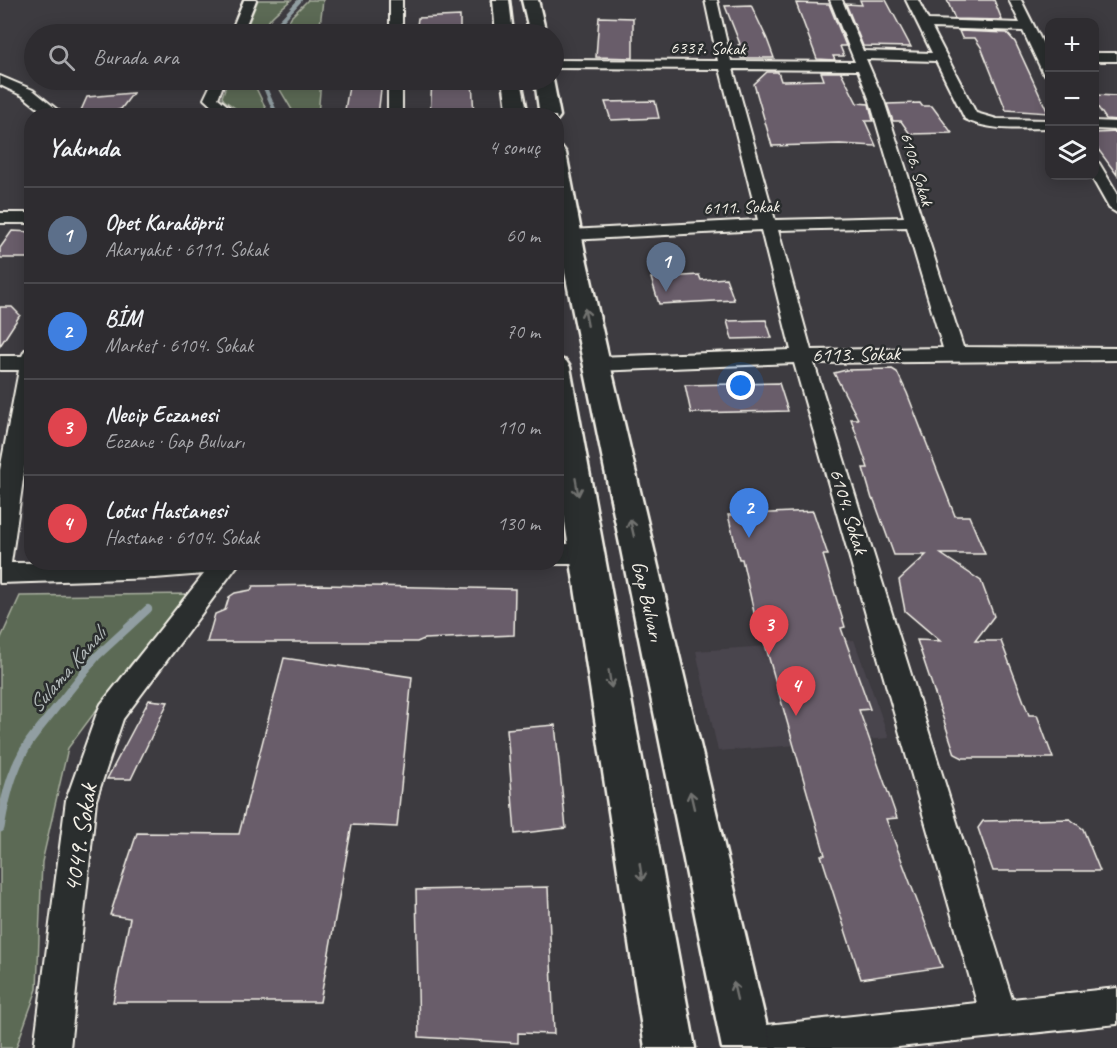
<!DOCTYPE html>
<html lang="tr">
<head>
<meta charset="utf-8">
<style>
	:root { --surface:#2e2c30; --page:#363438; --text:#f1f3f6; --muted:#a7a7ab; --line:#49484c; --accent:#8abfa5 }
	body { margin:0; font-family:Caveat,sans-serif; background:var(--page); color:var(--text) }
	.controls { position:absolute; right:18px; top:18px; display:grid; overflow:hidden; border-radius:12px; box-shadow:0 3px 15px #0003 }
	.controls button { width:54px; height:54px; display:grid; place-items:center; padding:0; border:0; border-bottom:2px solid var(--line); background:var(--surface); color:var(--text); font:30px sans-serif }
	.you { position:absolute; left:741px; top:386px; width:21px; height:21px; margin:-15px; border:4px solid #fff; border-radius:50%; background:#1a73e8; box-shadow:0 0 0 9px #1a73e833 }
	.badge { display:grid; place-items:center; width:39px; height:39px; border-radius:50%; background:var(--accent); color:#fff; font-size:20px; font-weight:700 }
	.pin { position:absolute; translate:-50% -50px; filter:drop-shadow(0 2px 3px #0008) }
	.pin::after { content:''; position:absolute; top:32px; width:21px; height:18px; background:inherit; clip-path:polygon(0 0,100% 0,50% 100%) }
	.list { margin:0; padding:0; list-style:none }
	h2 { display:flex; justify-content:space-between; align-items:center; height:78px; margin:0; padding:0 24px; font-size:26px }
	h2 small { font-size:20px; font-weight:400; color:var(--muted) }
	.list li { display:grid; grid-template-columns:39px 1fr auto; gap:18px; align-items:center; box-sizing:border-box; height:96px; padding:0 24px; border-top:2px solid var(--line) }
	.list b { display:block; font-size:22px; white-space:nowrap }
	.list p { margin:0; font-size:20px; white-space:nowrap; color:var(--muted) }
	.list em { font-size:20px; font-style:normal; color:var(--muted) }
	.icon { flex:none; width:33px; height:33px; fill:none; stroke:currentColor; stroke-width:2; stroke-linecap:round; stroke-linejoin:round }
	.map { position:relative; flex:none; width:1117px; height:1048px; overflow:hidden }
	.search { position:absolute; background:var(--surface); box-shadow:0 3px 15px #0003; left:24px; top:24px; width:540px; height:66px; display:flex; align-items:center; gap:15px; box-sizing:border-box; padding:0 21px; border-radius:33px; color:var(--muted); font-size:22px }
	.panel { position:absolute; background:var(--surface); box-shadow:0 3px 15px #0003; left:24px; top:108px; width:540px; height:462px; border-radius:24px }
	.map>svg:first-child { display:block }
	.built { fill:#4a454d }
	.green { fill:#5b6b54; stroke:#a8ae9e; stroke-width:1.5 }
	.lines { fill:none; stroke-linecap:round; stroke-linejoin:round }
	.stream-far2 { stroke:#919ea2; stroke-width:4 }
	.stream-far1 { stroke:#919ea2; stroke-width:8 }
	.stream { stroke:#919ea2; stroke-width:9 }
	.building { fill:#695d6b; stroke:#f4f1e8; stroke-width:1.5 }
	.minor-casing { stroke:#f4f1e8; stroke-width:4 }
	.highway-casing { stroke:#f4f1e8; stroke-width:5 }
	.minor { fill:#2a2d2e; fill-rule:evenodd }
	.highway { fill:#2a2d2e; fill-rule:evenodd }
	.oneway { stroke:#71726f }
	.labels { text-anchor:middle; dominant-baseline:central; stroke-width:5; stroke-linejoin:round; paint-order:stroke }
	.far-street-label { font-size:18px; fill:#f4f1e8; stroke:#2a2d2e }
	.street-label { font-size:21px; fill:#f4f1e8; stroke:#2a2d2e }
	.water-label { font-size:22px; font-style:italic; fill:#b2b9b9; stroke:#2a2d2e }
	.near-street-label { font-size:26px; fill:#f4f1e8; stroke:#2a2d2e }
</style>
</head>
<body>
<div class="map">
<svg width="1117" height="1048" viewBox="0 0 1117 1048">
	<rect width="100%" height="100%" fill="#3d3b40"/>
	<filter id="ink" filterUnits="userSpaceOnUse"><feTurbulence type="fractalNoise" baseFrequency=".0167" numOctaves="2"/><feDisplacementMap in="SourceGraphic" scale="12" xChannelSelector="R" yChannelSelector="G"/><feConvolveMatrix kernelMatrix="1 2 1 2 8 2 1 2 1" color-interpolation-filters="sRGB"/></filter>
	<g filter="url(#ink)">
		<path class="built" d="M 854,640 L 889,738 L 718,751 L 696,651 Z"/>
		<path class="green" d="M 258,0 L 291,0 C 280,10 265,19 263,34 L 244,34 Z
			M 308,0 L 323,0 L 319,34 L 283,34 L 291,17 Z
			M 228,80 L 256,80 L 256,88 L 269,115 L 245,115 L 224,100 L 222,97 Z
			M 277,80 L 321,80 L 318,115 L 295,115 L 276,83 Z
			M 190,594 L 130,665 L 68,748 L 42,862 L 37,989 L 16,1048 L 0,1048 L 0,640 L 20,596 Z"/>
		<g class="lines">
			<path class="stream-far2" d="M 275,34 L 278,24 L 300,0
				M 264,80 L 263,83 L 277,116"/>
			<path class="stream-far1" d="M 35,734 L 97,656 L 148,609"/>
			<path class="stream" d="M 0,828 C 6,793 14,760 36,733"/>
		</g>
		<path class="building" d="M 860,0 L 886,0 L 911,47 L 863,46 L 846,4 L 862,5 Z
			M 947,0 L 994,0 L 1002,20 L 955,19 Z
			M 796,3 L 829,4 L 846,46 L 840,46 L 844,56 L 833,56 L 835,60 L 817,59 Z
			M 751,5 L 767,39 L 774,58 L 741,58 L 738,45 L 740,44 L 725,6 Z
			M 460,16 L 460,34 L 416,34 L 418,18 Z
			M 599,17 L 633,18 L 633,58 L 596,57 Z
			M 959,31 L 1007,33 L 1015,42 L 1048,113 L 1006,110 L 981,47 L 975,38 L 962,38 Z
			M 767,72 L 778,72 L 781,81 L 784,81 L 824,80 L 821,72 L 841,72 L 857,103 L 869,104 L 873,121 L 865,121 L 876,146 L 840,144 L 772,146 L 754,84 Z
			M 350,80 L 382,80 L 378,116 L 344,116 Z
			M 432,80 L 472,80 L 474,116 L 430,116 Z
			M 133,93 L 121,109 L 113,112 L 79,115 L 87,97 Z
			M 1095,95 L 1117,96 L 1117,120 L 1106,119 L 1095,103 Z
			M 655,101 L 659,118 L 611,120 L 605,102 Z
			M 920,103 L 922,106 L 932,106 L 952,133 L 910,134 L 901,121 L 893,121 L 887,104 Z
			M 1117,132 L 1117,175 L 1095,145 L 1095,133 Z
			M 12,231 L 32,232 L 32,258 L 0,258 L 0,248 Z
			M 699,275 L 701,280 L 726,278 L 734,300 L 659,304 L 651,278 Z
			M 0,307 L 12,307 L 20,315 L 0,346 Z
			M 766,320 L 772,338 L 732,339 L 727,321 Z
			M 892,369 L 897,372 L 907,393 L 955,516 L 969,516 L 985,554 L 941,554 L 981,581 L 994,616 L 975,641 L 1001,641 L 1029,715 L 1037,715 L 1053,758 L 963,758 L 955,754 L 917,640 L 940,641 L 905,611 L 899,580 L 926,555 L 894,555 L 874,500 L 872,499 L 863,468 L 868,468 L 851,419 L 858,419 L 834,373 L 846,370 Z
			M 779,383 L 788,411 L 691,413 L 685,385 Z
			M 813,511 L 828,555 L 823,555 L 845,627 L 841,628 L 870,709 L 859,710 L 897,818 L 886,819 L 942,967 L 861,979 L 821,855 L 825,855 L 761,630 L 758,630 L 742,559 L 739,559 L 728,515 Z
			M 323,585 L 515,589 L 514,635 L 424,639 L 417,642 L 207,642 L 215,614 L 225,610 L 229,597 L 235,593 L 251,590 L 253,586 Z
			M 284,658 L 412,677 L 397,827 L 352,825 L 320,1002 L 113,1002 L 130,918 L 110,915 L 137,833 L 239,834 Z
			M 149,700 L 168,702 L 131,779 L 107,779 Z
			M 555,725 L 566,828 L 515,834 L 507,729 Z
			M 1070,819 L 1083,829 L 1100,871 L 993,871 L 978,828 L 983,821 Z
			M 548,887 L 554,1034 L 518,1033 L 518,1043 L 419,1037 L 416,890 Z"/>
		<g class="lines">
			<defs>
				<path id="minor" d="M 244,0 L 256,0 L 242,34 L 230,34 Z
					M 390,0 L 402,0 L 402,34 L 390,34 Z
					M 705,0 L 717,0 L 731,61 L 855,62 L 830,0 L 842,0 L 863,51 L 932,53 L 906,0 L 918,0 L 928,20 L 1020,23 L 1009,0 L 1021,0 L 1050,58 L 1050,77 L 1043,73 L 1023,31 L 932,28 L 976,113 L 997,119 L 1050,120 L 1050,128 C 1021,128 991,132 965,119 L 936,61 L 866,59 L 884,101 L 963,347 L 1117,348 L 1117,360 L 814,363 L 1012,999 L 1117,988 L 1117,1024 L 889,1048 L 730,1048 L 729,1045 L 734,1032 L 747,1027 L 977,1003 L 794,363 L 596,371 L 589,369 L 586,364 L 589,359 L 596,357 L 791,350 L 761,230 L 570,240 L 564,239 L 561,235 L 564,231 L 570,230 L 758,220 L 720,69 L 554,68 L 554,60 L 718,61 ZM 733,69 L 858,70 L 870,101 L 904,217 L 775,220 ZM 907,227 L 943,348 L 811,350 L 778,230 Z
					M 1094,53 L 1117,53 L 1117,61 L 1094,61 Z
					M 0,76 L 33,90 L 65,116 L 48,116 L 23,96 L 0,85 Z
					M 213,80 L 225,80 L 218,98 L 240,116 L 169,116 L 176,112 L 214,108 L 204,99 Z
					M 388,80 L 402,80 L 402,116 L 388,116 Z
					M 1094,121 L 1117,122 L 1117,130 L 1094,129 Z
					M 1094,161 L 1099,163 L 1117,193 L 1117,213 L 1109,208 L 1091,176 L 1094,176 Z
					M 0,213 L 32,213 L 32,223 L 0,223 Z
					M 32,349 L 32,417 L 11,563 L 240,562 L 123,719 L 96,800 L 70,1048 L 34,1048 L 66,800 L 97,713 L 101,704 L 204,574 L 155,578 L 0,583 L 0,470 L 19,370 L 0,370 L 0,356 L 22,356 L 25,350 Z
					M 556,544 L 589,544 L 598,547 L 601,554 L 598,561 L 589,564 L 556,564 L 552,562 L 556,562 Z"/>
				<path id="highway" d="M 493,0 L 509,0 L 513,34 L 496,34 Z
					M 522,0 L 538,0 L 546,34 L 530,34 Z
					M 503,80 L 521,80 L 528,116 L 508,116 Z
					M 535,80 L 553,80 L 560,116 L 557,120 L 556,116 L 540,116 Z
					M 556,147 L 563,149 L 566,153 L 585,253 L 610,364 L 772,1048 L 722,1048 L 561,253 L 556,224 Z
					M 556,358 L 566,361 L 570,367 L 695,1048 L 645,1048 L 556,463 Z"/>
			</defs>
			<use href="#minor" class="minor-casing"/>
			<use href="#highway" class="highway-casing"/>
			<use href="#minor" class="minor"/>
			<use href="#highway" class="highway"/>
		</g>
		<defs><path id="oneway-shaft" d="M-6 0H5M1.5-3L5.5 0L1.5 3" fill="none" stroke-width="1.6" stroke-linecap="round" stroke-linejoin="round" transform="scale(1.5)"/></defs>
		<g class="oneway">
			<use href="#oneway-shaft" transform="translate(586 317) rotate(-101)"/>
			<use href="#oneway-shaft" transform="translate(577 487) rotate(80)"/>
			<use href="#oneway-shaft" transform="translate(632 528) rotate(-103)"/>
			<use href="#oneway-shaft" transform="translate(610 679) rotate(81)"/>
			<use href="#oneway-shaft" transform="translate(692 800) rotate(-103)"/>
			<use href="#oneway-shaft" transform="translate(641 872) rotate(81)"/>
			<use href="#oneway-shaft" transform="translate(735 991) rotate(-103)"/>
		</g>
	</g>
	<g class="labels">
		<g class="far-street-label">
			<text transform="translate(708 48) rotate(1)">6337. Sokak</text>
			<text transform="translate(917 169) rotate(73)">6106. Sokak</text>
			<text transform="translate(741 207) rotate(-2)">6111. Sokak</text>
		</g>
		<g class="street-label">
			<text transform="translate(856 354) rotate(-1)">6113. Sokak</text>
			<text transform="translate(849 511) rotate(73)">6104. Sokak</text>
			<text transform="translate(648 601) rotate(77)">Gap Bulvarı</text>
		</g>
		<g class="water-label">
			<text transform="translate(67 670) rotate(-49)">Sulama Kanalı</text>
		</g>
		<g class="near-street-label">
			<text transform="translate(80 838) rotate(-81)">4049. Sokak</text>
		</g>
	</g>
</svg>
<div class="controls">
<button>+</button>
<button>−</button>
<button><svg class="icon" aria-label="layers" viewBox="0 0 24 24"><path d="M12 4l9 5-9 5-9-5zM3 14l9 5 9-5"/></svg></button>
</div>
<div class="you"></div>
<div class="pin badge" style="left:666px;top:292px;background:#5c6f8a">1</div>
<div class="pin badge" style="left:749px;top:538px;background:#3f7fe0">2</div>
<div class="pin badge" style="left:769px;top:655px;background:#e0444e">3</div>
<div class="pin badge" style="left:796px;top:716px;background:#e0444e">4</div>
<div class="search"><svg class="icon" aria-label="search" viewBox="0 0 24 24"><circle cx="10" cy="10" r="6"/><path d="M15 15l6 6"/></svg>Burada ara</div>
<section class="panel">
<h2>Yakında<small>4 sonuç</small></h2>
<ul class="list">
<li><span class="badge" style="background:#5c6f8a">1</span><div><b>Opet Karaköprü</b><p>Akaryakıt · 6111. Sokak</p></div><em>60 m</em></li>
<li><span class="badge" style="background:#3f7fe0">2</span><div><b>BİM</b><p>Market · 6104. Sokak</p></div><em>70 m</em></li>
<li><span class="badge" style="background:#e0444e">3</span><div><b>Necip Eczanesi</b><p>Eczane · Gap Bulvarı</p></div><em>110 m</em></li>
<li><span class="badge" style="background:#e0444e">4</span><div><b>Lotus Hastanesi</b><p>Hastane · 6104. Sokak</p></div><em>130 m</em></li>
</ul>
</section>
</div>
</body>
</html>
